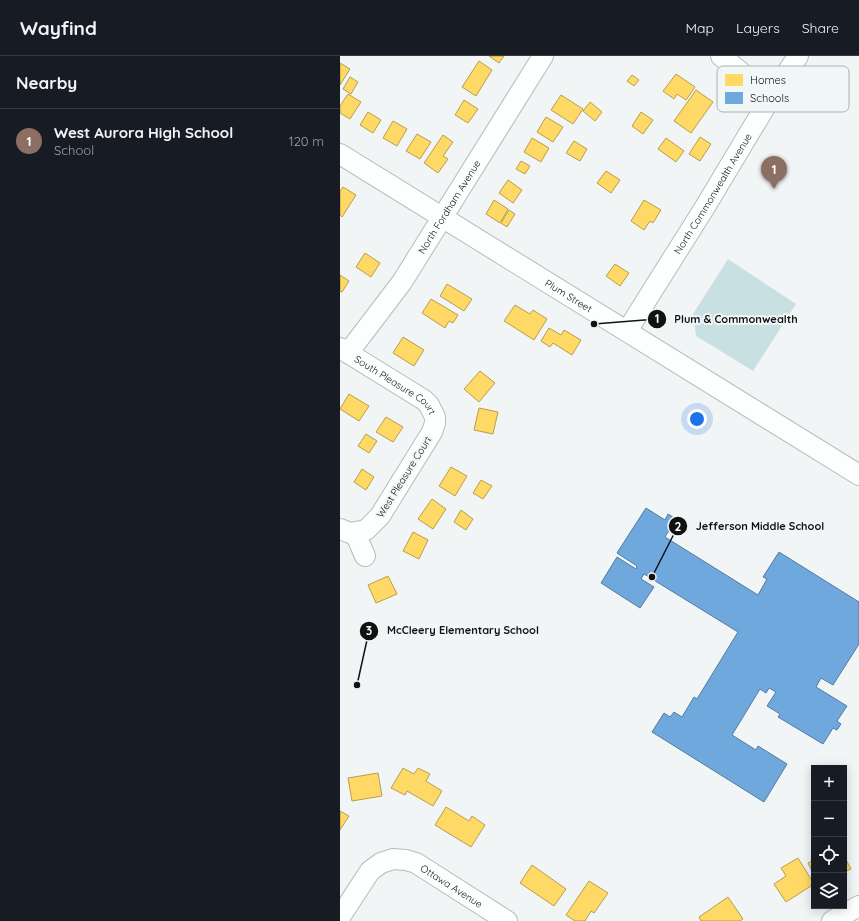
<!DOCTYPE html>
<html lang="en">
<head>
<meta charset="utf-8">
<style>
	:root { --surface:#171b24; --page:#20242c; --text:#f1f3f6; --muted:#9ea1a6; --line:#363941; --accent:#b0b2b3 }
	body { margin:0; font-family:Quicksand,sans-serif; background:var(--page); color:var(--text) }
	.controls { position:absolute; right:12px; bottom:12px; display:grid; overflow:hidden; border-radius:0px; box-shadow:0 2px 10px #0003 }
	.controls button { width:36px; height:36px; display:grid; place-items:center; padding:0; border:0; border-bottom:1px solid var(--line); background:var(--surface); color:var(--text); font:20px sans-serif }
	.you { position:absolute; left:357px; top:363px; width:14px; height:14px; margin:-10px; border:3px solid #fff; border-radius:50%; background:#1a73e8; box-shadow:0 0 0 6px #1a73e833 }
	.badge { display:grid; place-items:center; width:26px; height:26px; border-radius:50%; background:var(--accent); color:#fff; font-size:13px; font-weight:700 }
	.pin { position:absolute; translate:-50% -33px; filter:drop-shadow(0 1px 2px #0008) }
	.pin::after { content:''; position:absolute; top:21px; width:14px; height:12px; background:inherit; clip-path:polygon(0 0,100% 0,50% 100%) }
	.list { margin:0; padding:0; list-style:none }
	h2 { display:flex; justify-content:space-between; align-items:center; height:52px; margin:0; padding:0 16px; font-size:17px }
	h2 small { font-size:13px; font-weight:400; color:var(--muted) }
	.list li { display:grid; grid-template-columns:26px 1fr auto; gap:12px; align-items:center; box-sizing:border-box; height:64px; padding:0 16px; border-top:1px solid var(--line) }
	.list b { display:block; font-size:15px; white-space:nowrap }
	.list p { margin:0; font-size:13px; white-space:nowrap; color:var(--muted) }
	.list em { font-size:13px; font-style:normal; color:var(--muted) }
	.icon { flex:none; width:22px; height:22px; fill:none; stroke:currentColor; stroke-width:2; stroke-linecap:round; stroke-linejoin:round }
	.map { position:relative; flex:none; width:519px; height:865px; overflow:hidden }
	header { display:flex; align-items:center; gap:24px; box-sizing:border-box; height:56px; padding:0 20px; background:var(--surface); border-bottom:1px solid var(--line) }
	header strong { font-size:19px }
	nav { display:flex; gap:22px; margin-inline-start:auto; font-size:14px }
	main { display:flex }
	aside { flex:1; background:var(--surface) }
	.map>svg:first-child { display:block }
	.green { fill:#c9e0e3 }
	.homes { fill:#ffd966; stroke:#b89e4d }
	.schools { fill:#6fa8dc; stroke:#537ba0 }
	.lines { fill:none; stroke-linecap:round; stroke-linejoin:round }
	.minor-casing { stroke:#b8bbbb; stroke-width:22 }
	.minor { stroke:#fdfefe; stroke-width:20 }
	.labels { text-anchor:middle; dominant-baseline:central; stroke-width:4; stroke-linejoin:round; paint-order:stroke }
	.street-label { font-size:10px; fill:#111313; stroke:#f1f6f7 }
	.key { fill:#f1f6f7; stroke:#aeb2b3; stroke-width:1 }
	.key-label { font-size:11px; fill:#111313 }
	.leader { fill:none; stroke:#111313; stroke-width:1.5 }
	.callout-dot { fill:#111313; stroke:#f1f6f7; stroke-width:1.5 }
	.mark-label { font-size:12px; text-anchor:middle; font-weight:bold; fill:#fff }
	.callout-label { font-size:11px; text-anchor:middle; font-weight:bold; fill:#111313; stroke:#f1f6f7; stroke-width:4; stroke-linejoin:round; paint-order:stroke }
</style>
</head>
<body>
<header>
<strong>Wayfind</strong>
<nav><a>Map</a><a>Layers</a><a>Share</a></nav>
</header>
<main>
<aside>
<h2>Nearby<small></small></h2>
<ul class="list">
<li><span class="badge" style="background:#8d6e63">1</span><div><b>West Aurora High School</b><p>School</p></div><em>120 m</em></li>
</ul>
</aside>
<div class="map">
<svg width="519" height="865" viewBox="0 0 519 865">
	<rect width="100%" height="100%" fill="#f2f5f6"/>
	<path class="green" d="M 388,203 L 456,248 L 413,315 L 356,280 L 353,258 Z"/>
	<path class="homes" d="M 149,0 L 164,0 L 159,7 Z
		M 139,5 L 152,14 L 136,40 L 122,31 Z
		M 0,7 L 10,13 L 0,29 Z
		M 336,18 L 355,31 L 346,44 L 337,38 L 334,43 L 323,35 Z
		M 292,19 L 299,24 L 294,30 L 287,25 Z
		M 10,21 L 18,26 L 11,38 L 3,33 Z
		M 356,34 L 373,46 L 351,77 L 334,65 Z
		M 8,38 L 21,46 L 10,63 L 0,57 L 0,50 Z
		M 221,39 L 243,53 L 233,68 L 211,54 Z
		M 124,44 L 138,53 L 128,67 L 115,59 Z
		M 250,46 L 262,56 L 255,65 L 243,55 Z
		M 28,56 L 41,64 L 33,77 L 20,69 Z
		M 301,56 L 313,64 L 303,78 L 292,70 Z
		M 206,61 L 223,71 L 213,86 L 197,76 Z
		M 53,65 L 67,73 L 57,90 L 43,82 Z
		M 77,78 L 91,86 L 80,103 L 66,95 Z
		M 103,79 L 113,86 L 103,100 L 108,103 L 98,117 L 84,107 Z
		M 360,81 L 371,88 L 360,105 L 349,98 Z
		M 192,82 L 209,92 L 201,106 L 184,96 Z
		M 326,82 L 344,95 L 336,106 L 318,93 Z
		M 234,85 L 247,93 L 240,105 L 226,97 Z
		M 181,105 L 190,110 L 185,118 L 176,113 Z
		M 266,115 L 280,124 L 271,137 L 257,127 Z
		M 168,124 L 182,134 L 173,147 L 159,137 Z
		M 3,131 L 16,139 L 2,161 L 0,159 L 0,135 Z
		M 154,144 L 168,153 L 160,167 L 146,158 Z
		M 304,144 L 321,154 L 313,167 L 310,165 L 304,174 L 291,165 Z
		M 169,154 L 175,158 L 167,171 L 161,167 Z
		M 25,197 L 40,207 L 31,221 L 16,211 Z
		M 275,208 L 289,217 L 280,230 L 266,220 Z
		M 0,219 L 9,225 L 2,236 L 0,235 Z
		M 107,228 L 132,243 L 124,255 L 100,240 Z
		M 91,243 L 118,259 L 113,267 L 109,265 L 105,272 L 82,257 Z
		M 175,249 L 190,258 L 193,254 L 207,263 L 194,284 L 164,265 Z
		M 209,272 L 221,279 L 224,274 L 241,284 L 232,299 L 213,287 L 210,291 L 201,285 Z
		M 63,281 L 84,294 L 74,310 L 53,297 Z
		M 140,315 L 155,327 L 139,346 L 124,333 Z
		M 9,338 L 29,350 L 19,365 L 0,353 Z
		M 139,352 L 158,356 L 153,378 L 134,374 Z
		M 46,361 L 63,371 L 53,386 L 36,376 Z
		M 26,378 L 37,385 L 29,397 L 18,390 Z
		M 111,411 L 127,420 L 115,440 L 99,430 Z
		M 22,413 L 34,421 L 26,434 L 14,426 Z
		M 141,424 L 152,430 L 143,443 L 133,437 Z
		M 92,443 L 106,453 L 93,473 L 78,463 Z
		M 121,454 L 133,463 L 126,474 L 114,466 Z
		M 73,476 L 88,484 L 79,503 L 63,495 Z
		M 48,520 L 57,538 L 36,547 L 28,529 Z
		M 63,712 L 74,718 L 78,712 L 90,718 L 86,725 L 102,735 L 93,750 L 67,735 L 65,739 L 51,732 Z
		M 38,717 L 42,740 L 12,745 L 8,722 Z
		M 106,751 L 129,765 L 132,760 L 145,769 L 131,791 L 95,769 Z
		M 0,755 L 9,760 L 0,774 Z
		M 504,800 L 511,813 L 504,816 Z
		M 458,802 L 474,828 L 446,846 L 434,828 L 446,820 L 441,812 Z
		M 474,804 L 474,819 L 468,807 Z
		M 192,809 L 226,833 L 214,850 L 180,827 Z
		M 249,825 L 268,837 L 254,857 L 251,855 L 245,865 L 235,865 L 226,859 Z
		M 388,841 L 403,863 L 400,865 L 361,865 L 359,861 Z"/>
	<path class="schools" d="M 306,452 L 325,464 L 328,458 L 336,463 L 325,481 L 418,539 L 427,523 L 423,521 L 439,496 L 519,546 L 519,588 L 493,629 L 481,622 L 476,631 L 507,650 L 497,665 L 501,668 L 497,674 L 493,672 L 483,688 L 438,661 L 440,658 L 427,650 L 436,636 L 429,632 L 426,637 L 420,633 L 392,679 L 416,694 L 418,690 L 447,708 L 424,746 L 312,676 L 324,657 L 330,661 L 334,656 L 342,661 L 354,641 L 357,643 L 398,576 L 304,518 L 301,523 L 314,531 L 300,552 L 261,527 L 277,501 L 296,513 L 297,510 L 277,497 Z"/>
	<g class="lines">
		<defs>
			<g id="minor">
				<path d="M 381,0 L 431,41"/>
				<path id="s1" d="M 0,98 L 519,419"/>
				<path id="s2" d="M 287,275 L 365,151 L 431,41 L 458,0"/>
				<path id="s3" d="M 0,292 L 84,344 L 89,349 L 95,361 L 95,367 L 92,376 L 40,460 L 26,474 L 10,477 L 0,473"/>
				<path id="s4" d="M 8,297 L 62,226 L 203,0"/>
				<path d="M 15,477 L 25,500"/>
				<path id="s5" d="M 0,861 L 30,815 L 41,807 L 53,803 L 66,804 L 76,807 L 167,865"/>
				<path d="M 492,865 L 519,850"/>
			</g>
		</defs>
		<use href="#minor" class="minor-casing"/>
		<use href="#minor" class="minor"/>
	</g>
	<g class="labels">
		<g class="street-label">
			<text stroke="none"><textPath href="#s2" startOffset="162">North Commonwealth Avenue</textPath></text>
			<text stroke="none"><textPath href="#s4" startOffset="178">North Fordham Avenue</textPath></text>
			<text stroke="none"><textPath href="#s1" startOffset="269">Plum Street</textPath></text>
			<text stroke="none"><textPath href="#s3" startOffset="67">South Pleasure Court</textPath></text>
			<text transform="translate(64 421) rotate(-58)">West Pleasure Court</text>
			<text stroke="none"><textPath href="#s5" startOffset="147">Ottawa Avenue</textPath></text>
		</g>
	</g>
	<rect x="377" y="10" width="132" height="46" rx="6" class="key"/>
	<rect x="385" y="18" width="18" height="12" fill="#ffd966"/>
	<rect x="385" y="36" width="18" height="12" fill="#6fa8dc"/>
	<g class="key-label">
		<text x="410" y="28">Homes</text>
		<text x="410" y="46">Schools</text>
	</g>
	<path class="leader" d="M254 268L317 263M312 521L338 470M17 629L29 575"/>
	<g class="callout-dot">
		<circle cx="254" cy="268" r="4"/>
		<circle cx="312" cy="521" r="4"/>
		<circle cx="17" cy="629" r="4"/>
		<circle cx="317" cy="263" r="10"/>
		<circle cx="338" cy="470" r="10"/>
		<circle cx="29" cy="575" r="10"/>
	</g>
	<g class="mark-label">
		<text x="317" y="267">1</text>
		<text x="338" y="475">2</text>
		<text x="29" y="579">3</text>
	</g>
	<g class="callout-label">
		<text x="396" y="267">Plum &amp; Commonwealth</text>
		<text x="420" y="474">Jefferson Middle School</text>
		<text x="123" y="578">McCleery Elementary School</text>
	</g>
</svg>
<div class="controls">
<button>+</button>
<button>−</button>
<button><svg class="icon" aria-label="locate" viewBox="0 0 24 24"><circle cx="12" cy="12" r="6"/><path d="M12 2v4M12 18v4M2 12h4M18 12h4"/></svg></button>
<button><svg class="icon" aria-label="layers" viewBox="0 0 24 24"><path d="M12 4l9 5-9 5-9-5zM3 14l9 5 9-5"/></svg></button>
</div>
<div class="you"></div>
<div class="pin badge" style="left:434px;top:133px;background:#8d6e63">1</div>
</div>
</main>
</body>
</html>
